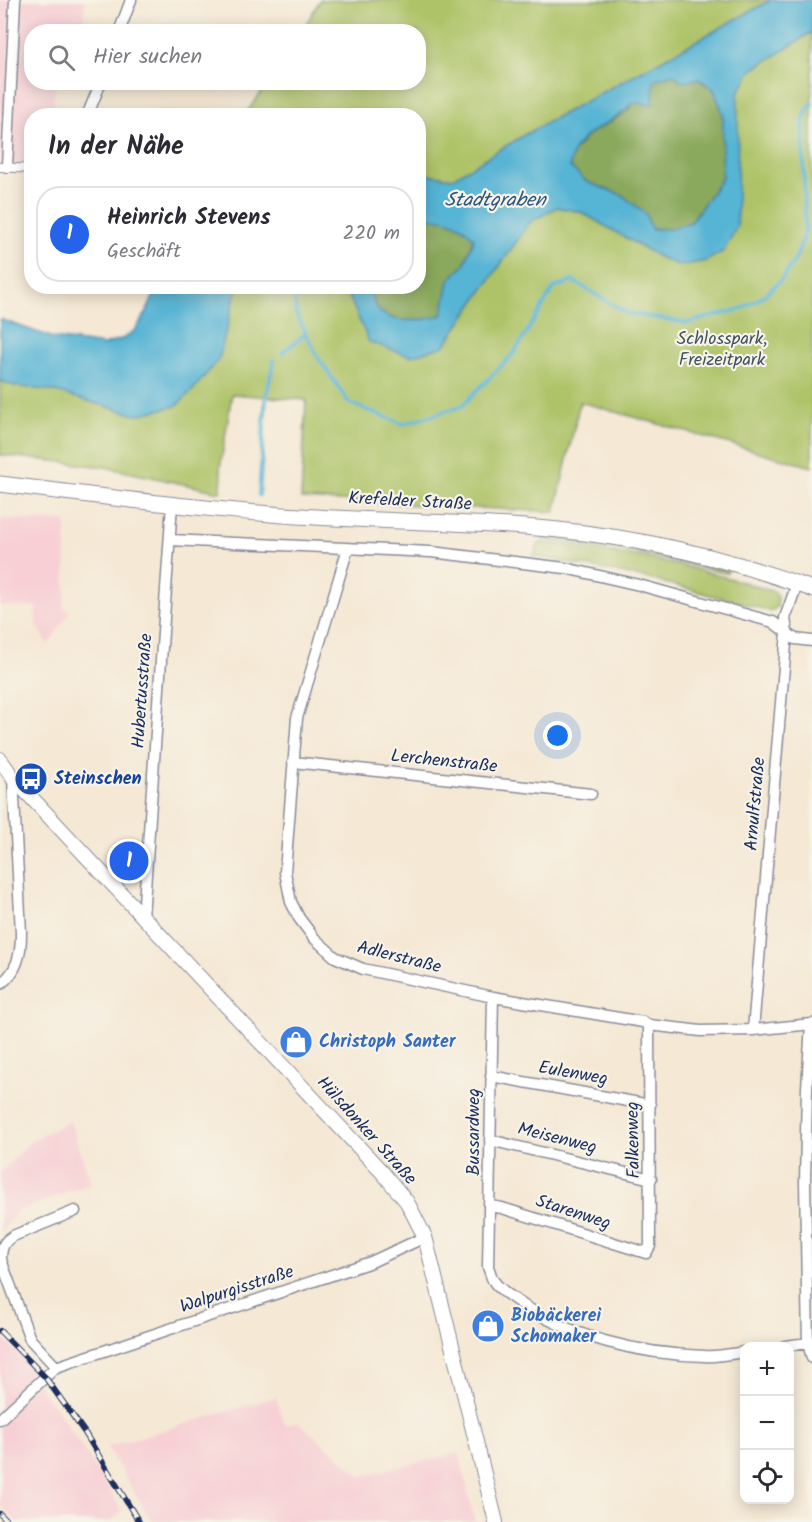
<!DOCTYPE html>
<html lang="de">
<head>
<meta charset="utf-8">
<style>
	:root { --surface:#fff; --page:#f7f7f7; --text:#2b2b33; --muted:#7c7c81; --line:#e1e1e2; --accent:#2563eb }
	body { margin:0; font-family:Kalam,sans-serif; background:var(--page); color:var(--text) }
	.controls { position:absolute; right:18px; bottom:18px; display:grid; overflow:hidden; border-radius:12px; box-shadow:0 3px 15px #0003 }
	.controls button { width:54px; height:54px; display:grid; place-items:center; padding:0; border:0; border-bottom:2px solid var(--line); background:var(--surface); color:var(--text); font:30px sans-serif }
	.you { position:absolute; left:558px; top:736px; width:21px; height:21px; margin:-15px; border:4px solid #fff; border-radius:50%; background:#1a73e8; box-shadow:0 0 0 9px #1a73e833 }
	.badge { display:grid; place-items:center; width:39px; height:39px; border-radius:50%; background:var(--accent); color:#fff; font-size:20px; font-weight:700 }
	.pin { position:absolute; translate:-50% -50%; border:3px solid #fff; box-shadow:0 2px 6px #0006 }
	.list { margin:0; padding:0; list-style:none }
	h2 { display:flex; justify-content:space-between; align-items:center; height:78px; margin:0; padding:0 24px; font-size:26px }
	h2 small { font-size:20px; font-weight:400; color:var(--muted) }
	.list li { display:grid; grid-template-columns:39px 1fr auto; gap:18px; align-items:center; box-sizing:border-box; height:96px; margin:0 12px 12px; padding:0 12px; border:2px solid var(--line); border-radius:24px }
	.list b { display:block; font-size:22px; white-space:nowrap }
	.list p { margin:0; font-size:20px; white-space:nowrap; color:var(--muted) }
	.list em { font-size:20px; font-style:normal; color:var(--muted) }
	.icon { flex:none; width:33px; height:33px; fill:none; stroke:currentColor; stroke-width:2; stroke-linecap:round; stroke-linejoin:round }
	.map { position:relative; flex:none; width:812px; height:1522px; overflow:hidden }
	.search { position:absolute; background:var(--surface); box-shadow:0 3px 15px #0003; left:24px; top:24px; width:402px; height:66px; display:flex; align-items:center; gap:15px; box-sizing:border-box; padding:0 21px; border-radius:24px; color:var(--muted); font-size:22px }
	.panel { position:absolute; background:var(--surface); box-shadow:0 3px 15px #0003; left:24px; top:108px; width:402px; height:186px; border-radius:24px }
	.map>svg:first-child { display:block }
	.built { fill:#f7cfd4 }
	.green { fill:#aec368; stroke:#647963; stroke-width:1.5 }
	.forest { fill:#8aa95c; stroke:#526c5d; stroke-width:1.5 }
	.water { fill:#56b4d4; stroke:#387299; stroke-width:1.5; fill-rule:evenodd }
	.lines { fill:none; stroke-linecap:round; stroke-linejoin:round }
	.stream { stroke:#56b4d4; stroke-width:4 }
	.pedestrian-casing { stroke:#888c99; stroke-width:10 }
	.minor-casing { stroke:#888c99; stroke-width:13 }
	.tertiary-casing { stroke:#888c99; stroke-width:16 }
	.secondary-casing { stroke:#888c99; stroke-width:17 }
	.pedestrian { stroke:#fff; stroke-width:8 }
	.minor { stroke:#fff; stroke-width:10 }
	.tertiary { stroke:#fff; stroke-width:14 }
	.secondary { stroke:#fff; stroke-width:15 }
	.rail-casing { stroke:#1b2f5e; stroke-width:6 }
	.rail { stroke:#f7f3e8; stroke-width:4; stroke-dasharray:11; stroke-linecap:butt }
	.labels { text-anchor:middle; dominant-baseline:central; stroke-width:4.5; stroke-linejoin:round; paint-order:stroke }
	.park-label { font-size:18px; fill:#405460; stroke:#f7f3e8 }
	.street-label { font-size:18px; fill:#1b2f5e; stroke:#f7f3e8 }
	.transit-label { font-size:18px; font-weight:bold; fill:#164399; stroke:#f7f3e8; text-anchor:start }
	.shop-label { font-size:18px; font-weight:bold; fill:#366cbe; stroke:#f7f3e8; text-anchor:start }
	.water-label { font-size:20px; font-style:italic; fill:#2d5781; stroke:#f7f3e8 }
</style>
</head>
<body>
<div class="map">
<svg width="812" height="1522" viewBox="0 0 812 1522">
	<rect width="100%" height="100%" fill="#f7f3e8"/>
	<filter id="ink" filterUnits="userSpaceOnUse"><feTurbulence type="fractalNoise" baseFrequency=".0167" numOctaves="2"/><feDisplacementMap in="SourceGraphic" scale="12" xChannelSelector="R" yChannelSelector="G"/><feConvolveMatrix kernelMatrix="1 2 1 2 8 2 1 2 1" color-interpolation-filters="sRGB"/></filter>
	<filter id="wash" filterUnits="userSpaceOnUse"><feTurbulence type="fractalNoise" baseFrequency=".008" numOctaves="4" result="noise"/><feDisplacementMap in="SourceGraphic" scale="24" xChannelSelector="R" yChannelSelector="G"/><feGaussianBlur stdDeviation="1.35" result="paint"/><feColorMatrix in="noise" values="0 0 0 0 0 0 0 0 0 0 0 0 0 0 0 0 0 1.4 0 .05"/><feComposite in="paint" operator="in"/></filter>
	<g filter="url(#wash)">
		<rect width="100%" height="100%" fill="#f5e8d4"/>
		<path class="built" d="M 0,0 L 85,0 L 83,31 L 32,32 L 32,82 L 55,83 L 53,115 L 32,116 L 31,169 L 0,167 Z
			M 0,519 L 66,521 L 65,598 L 63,606 L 69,613 L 48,645 L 36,623 L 36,607 L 0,606 Z
			M 70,1121 L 91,1183 L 18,1211 L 0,1232 L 0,1173 L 31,1141 Z
			M 0,1335 L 24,1360 L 33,1378 L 60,1414 L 99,1473 L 122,1511 L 111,1522 L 17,1522 L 0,1505 Z
			M 276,1397 L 285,1425 L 298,1422 L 361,1476 L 459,1453 L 475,1522 L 152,1522 L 107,1447 Z"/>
		<path class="green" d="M 320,0 L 771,0 L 526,134 L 453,178 L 419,173 L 418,116 L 244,116 L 268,83 L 418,82 L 418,32 L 302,31 Z
			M 812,32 L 812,467 L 580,402 L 555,512 L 301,499 L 306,400 L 232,394 L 220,469 L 222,478 L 220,492 L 105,467 L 0,455 L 0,381 L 15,386 L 53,391 L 136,415 L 176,406 L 192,391 L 219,359 L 237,287 L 345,287 L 369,342 L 411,356 L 444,346 L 530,222 L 557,207 L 581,212 L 659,257 L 737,226 L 737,93 L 752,70 Z
			M 544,536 C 608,543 666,553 728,570 L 727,573 L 620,549 L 542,540 Z
			M 540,543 C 621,550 698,567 775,592 L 778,597 L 777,607 L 771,611 L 646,578 L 533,556 Z"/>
		<path class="forest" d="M 673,74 L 683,82 L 698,79 L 713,88 L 723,114 L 722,178 L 691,222 L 670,229 L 651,229 L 622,195 L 587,182 L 570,167 L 573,152 L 588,135 L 625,113 L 654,80 Z
			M 419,217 C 442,217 460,220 474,239 L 464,265 L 449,280 L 443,315 C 422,321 384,328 373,301 C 372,297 371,291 371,287 L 418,286 Z"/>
		<path class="water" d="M 771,0 L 812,0 L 812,32 L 752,70 L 738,93 L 737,226 L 724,251 L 706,261 L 679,266 L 659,257 L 581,212 L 557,207 L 530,222 L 444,346 L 410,356 L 369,342 L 345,287 L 371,287 C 371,291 372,297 373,301 C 384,328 422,321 442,315 L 449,280 L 464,265 L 474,239 C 461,221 441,217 419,217 L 419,173 L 453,178 L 526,134 ZM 673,74 L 683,82 L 698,79 L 713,88 L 723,114 L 722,178 L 691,222 L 670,229 L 651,229 L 646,214 L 622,195 L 587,182 L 570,167 C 571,163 571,157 573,153 C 584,128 617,123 632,103 L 653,104 L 654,80 Z
			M 158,286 L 237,287 L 219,359 L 192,391 L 176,406 L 136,415 L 53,391 L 15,386 L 0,381 L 0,319 L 54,338 L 104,345 L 124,338 L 136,329 L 146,313 Z"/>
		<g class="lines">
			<path class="stream" d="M 293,286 L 296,313 L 316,354 L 349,403 L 403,424 L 462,406 L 514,353 L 554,288 L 573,281 L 627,313 L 687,323 L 741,309 L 762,297 L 782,279 L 796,258 L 805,232 L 803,121 L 808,108 L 812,104
				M 282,353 L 306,333
				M 259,495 L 266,396 L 274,360"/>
		</g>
	</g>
	<g filter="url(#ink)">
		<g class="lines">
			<defs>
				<path id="pedestrian" d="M 0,167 L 32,169"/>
				<path id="minor" d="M 119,32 L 131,0
					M 87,116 L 101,82
					M 7,167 L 15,0
					M 170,540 L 431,552 L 565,568 L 639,585 L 773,622 L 795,639 L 812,641
					M 348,548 L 297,718 L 285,872 L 291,902 L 299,918 L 314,938 L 335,957 L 363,969 L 493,997 L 643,1022 L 649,1025 L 701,1031 L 753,1030 L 812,1024
					M 293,762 L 591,794
					M 143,917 L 172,504
					M 0,984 C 18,972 21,953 21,933 L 13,778
					M 493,997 L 488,1267 C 490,1271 491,1277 493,1280 C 498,1289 509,1295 517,1301 C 571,1338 639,1354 704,1356 C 717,1357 731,1354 744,1352
					M 811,1024 L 807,1088 L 805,1182 L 808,1343 L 812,1358
					M 753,1030 L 787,632 L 785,618 L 797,584
					M 491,1076 L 650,1105
					M 490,1140 L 651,1179
					M 490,1206 L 502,1208 L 646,1253 L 650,1246 L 649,1025
					M 785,1346 L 808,1343
					M 56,1367 L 30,1339 L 1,1260 C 1,1248 3,1242 13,1236 L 75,1211
					M 0,1419 L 56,1367 L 371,1262 L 425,1237"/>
				<path id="tertiary" d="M 0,759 L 13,778 L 382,1172 L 407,1202 L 425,1237 L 496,1522"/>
				<path id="secondary" d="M 0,484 C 90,495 180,507 271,514 C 355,521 440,521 525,527 C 622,534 720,555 812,589"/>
			</defs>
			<use href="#pedestrian" class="pedestrian-casing"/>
			<use href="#minor" class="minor-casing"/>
			<use href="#tertiary" class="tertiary-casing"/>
			<use href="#secondary" class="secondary-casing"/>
			<use href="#pedestrian" class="pedestrian"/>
			<use href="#minor" class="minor"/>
			<use href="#tertiary" class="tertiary"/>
			<use href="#secondary" class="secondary"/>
			<defs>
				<path id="rail" d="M 0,1331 L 45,1377 L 85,1433 L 139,1522
					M 0,1514 L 8,1522"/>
			</defs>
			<use href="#rail" class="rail-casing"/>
			<use href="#rail" class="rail"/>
		</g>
	</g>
	<defs>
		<symbol id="bus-disc" viewBox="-11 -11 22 22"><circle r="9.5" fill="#1a4fb4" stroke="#f7f3e8"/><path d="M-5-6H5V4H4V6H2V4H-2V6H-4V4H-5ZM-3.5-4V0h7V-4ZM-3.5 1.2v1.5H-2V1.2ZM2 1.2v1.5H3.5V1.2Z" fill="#fff"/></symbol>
		<symbol id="shop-disc" viewBox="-11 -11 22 22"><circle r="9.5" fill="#3f7fe0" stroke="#f7f3e8"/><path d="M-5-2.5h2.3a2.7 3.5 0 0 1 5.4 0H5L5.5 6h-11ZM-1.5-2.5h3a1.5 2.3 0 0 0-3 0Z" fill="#fff"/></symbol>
	</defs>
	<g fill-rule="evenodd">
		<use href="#bus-disc" x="12" y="760" width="38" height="38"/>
		<use href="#shop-disc" x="277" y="1023" width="38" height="38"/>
		<use href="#shop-disc" x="469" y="1307" width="38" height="38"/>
	</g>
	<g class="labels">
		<g class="park-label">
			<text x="722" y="339">Schlosspark,<tspan x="722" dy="21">Freizeitpark</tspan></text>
		</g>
		<g class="street-label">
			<text transform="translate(410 502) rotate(3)">Krefelder Straße</text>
			<text transform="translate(143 691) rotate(-86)">Hubertusstraße</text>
			<text transform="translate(444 762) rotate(6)">Lerchenstraße</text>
			<text transform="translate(756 804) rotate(-85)">Arnulfstraße</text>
			<text transform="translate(399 958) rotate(14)">Adlerstraße</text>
			<text transform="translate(573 1074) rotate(10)">Eulenweg</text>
			<text transform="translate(366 1131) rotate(48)">Hülsdonker Straße</text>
			<text transform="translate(474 1132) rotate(-90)">Bussardweg</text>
			<text transform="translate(557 1139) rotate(14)">Meisenweg</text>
			<text transform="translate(634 1140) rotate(-91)">Falkenweg</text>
			<text transform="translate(573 1213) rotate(18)">Starenweg</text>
			<text transform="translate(237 1290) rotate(-18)">Walpurgisstraße</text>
		</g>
		<g class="transit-label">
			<text x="54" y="779">Steinschen</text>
		</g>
		<g class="shop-label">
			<text x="319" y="1042">Christoph Santer</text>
			<text x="511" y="1316">Biobäckerei<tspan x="511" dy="21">Schomaker</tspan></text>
		</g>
		<g class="water-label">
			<text x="495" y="201">Stadtgraben</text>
		</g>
	</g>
</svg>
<div class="controls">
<button>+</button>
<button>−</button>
<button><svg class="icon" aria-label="locate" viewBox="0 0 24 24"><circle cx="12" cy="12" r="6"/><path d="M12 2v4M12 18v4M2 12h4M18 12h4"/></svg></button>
</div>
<div class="you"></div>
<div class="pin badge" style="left:129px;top:861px">1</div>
<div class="search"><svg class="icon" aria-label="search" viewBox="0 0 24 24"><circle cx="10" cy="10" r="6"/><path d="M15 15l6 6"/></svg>Hier suchen</div>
<section class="panel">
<h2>In der Nähe<small></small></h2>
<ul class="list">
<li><span class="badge">1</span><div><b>Heinrich Stevens</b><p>Geschäft</p></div><em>220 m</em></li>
</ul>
</section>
</div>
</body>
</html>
